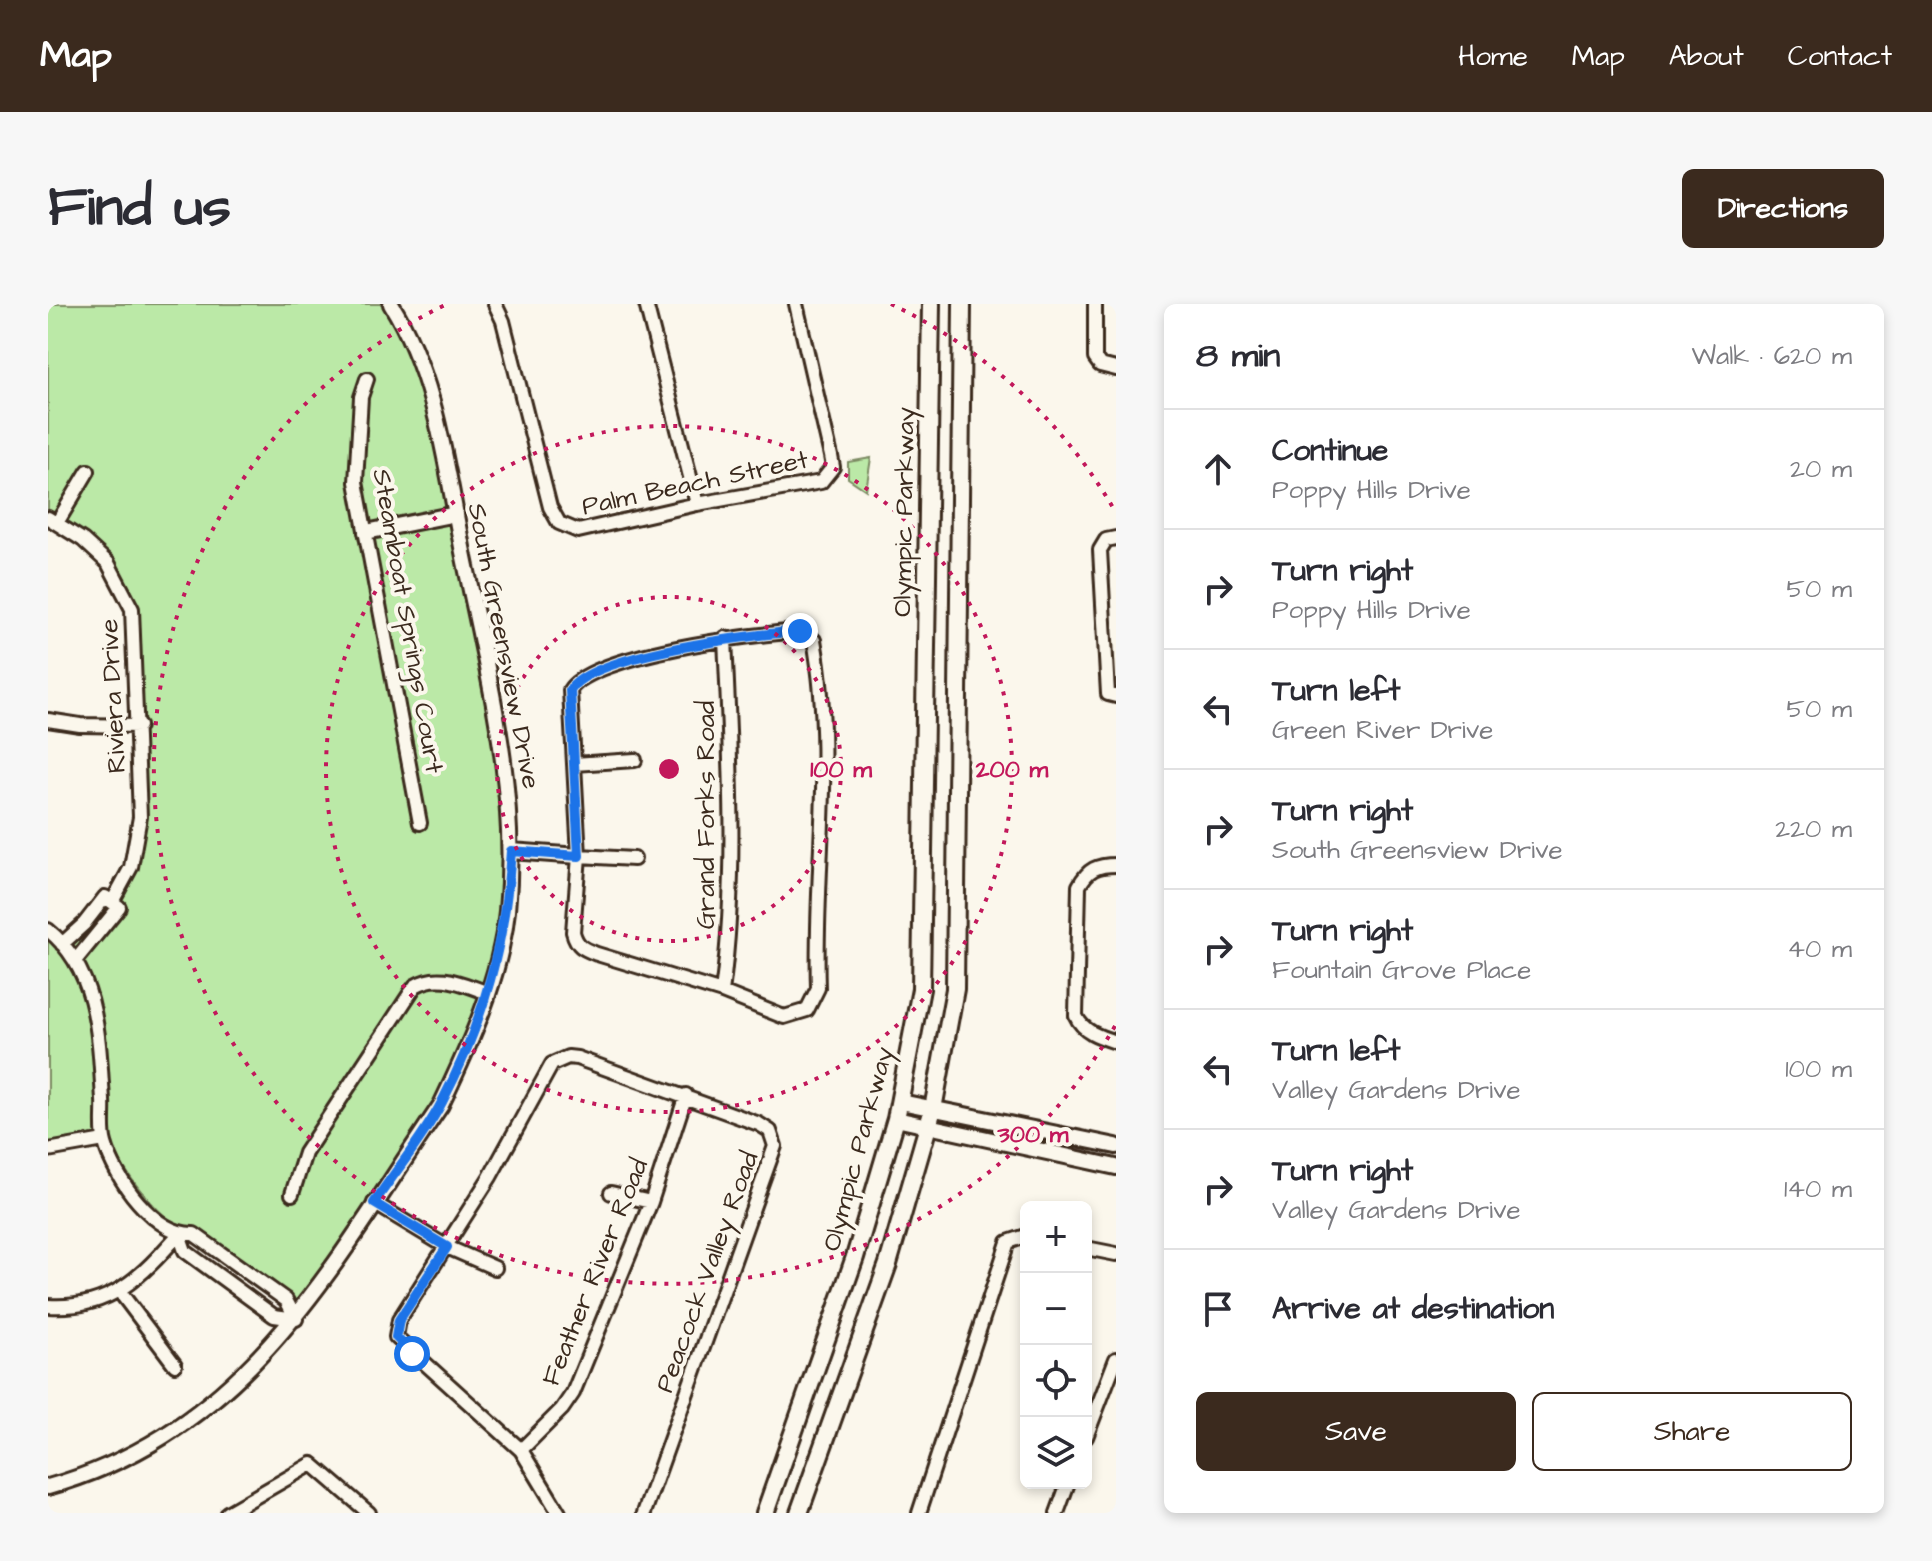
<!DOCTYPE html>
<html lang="en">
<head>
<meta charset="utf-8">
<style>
	:root { --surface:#fff; --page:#f7f7f7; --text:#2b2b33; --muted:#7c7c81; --line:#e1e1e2; --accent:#3b2a1e }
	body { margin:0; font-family:"Architects Daughter",sans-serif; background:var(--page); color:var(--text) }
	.controls { position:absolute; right:24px; bottom:24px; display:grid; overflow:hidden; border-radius:12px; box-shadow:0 4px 12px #0003 }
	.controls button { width:72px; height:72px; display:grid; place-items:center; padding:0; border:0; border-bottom:2px solid var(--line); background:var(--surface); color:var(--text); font:40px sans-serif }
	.stop { position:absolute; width:24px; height:24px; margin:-18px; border:6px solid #1a73e8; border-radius:50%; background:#fff }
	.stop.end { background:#1a73e8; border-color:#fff; box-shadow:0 2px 8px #0008 }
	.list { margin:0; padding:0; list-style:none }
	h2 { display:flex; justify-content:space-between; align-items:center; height:104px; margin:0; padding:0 32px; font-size:34px }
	h2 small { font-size:26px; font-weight:400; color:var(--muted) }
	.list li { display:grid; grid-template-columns:52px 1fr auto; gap:24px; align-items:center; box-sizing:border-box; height:120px; padding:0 32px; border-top:2px solid var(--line) }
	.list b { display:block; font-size:30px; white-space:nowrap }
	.list p { margin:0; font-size:26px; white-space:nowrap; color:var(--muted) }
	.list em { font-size:26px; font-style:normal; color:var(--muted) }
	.actions { display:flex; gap:16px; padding:24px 32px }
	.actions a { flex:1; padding:18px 0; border:2px solid var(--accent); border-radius:12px; text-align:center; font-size:28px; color:var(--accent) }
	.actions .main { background:var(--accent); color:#fff }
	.icon { flex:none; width:44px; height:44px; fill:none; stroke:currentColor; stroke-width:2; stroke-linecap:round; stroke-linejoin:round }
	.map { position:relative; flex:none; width:1068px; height:1209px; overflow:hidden; border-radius:12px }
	header { display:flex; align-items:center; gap:48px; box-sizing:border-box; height:112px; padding:0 40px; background:var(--accent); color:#fff }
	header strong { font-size:38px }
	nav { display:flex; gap:44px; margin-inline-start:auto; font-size:28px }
	.intro { display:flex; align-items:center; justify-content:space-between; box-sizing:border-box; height:192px; padding:0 48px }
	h1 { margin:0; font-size:56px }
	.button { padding:20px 36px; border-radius:12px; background:var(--accent); color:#fff; font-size:28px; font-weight:700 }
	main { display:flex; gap:48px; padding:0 48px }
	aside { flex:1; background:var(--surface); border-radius:12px; box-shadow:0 4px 12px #0003 }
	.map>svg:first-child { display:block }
	.green { fill:#bbe9a7; stroke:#7b8a62; stroke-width:2 }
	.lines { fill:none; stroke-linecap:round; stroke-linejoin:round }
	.minor-casing { stroke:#3b2a1e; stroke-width:18 }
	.tertiary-casing { stroke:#3b2a1e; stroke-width:20 }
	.secondary-casing { stroke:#3b2a1e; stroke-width:22 }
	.minor { stroke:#fbf7ec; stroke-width:12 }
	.tertiary { stroke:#fbf7ec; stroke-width:14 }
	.secondary { stroke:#fbf7ec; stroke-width:16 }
	.route { stroke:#1a73e8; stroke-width:10 }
	.ring { fill:none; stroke:#c2185b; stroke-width:4; stroke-dasharray:4 8 }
	.labels { text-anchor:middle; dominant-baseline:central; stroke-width:8; stroke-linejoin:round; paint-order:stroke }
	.street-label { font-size:26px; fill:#3b2a1e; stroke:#fbf7ec }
	.centre { fill:#c2185b; stroke:#fbf7ec; stroke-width:4 }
	.ring-label { font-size:24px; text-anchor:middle; font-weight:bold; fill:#c2185b; stroke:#fbf7ec; stroke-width:8; stroke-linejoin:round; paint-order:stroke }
</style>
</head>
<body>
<header>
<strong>Map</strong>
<nav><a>Home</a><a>Map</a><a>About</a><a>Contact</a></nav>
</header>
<div class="intro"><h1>Find us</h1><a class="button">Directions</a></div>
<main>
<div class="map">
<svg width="1068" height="1209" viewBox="0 0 1068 1209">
	<rect width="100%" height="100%" fill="#fbf7ec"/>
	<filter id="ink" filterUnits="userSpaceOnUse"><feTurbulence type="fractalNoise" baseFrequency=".0125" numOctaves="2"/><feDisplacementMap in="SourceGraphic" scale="16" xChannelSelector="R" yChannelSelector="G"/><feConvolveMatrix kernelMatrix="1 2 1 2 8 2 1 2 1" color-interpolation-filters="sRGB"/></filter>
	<g filter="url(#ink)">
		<path class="green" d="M 0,0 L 344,0 L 375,60 L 453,433 L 458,610 L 417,752 L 251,1011 C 183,961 91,914 61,833 L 0,842 L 0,620 L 22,643 L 51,617 L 76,581 L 92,488 L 93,336 L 87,298 L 69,261 L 52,242 L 35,236 L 0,208 Z
			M 823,154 L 818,186 L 800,174 L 800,158 Z"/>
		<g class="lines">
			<defs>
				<path id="minor" d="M 447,0 L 455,17 L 502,203 L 511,219 L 530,227 L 649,200 L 773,178 L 785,163 L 783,152 L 748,0
					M 598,0 L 649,200
					M 1047,0 L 1047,54 L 1052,61 L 1068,65
					M 319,75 L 313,93 L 308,178 L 372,519
					M 0,214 L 35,236 L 60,259 L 84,305 L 92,513 L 83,563 L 64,598
					M 9,219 L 40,167
					M 1068,234 L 1058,236 L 1052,246 L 1060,390 L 1068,392
					M 752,327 L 766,336 C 787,450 766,569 770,684 L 759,706 L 736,713 L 674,688 L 549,650 C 536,645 529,643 525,628 L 531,552 L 522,386 C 544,350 708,330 752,327 Z
					M 0,416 L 32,421 L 91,422
					M 526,460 L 587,456
					M 531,552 L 586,555
					M 1068,561 C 1049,561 1040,565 1031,582 L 1028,712 C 1035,728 1052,733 1068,738
					M 0,626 C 51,667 51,736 55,796 C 56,810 53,826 57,839 C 67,875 106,931 146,930 L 238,996 L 248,1015 L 226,1012 L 137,947 L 131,930
					M 14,640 L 36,620 L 57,593 L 71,603 L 27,657
					M 674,688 C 690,571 682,451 677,334
					M 0,846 L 56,836
					M 563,889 L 603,898
					M 244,890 L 257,849 L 367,682 C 391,667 416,681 441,689
					M 326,899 L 399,943 L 447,964
					M 1038,944 L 1068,950
					M 72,988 L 127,1061
					M 0,1002 C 62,1006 93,973 131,930
					M 1038,1133 L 1068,1055
					M 473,1146 L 514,1105 L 525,1089 L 603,898 L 638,791
					M 179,1209 L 264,1160 L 321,1209
					M 511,1209 L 473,1146 L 348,1033 L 351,1016 L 442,873 L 504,760 L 520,753 L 529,754 L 711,820 L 722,827 L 727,842 L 596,1209
					M 871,1209 L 960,938 L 978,932
					M 1009,1209 L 1020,1179"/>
				<path id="tertiary" d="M 318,228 L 408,210
					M 463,547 L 531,552
					M 853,798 L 1068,842
					M 848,815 L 1068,863
					M 0,1183 C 202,1126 284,961 393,801 C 422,740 452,675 459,607 C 471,484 439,367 415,248 C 398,164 389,74 343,0"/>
				<path id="secondary" d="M 717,1209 L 807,953 L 848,815 L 873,685 L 883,0
					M 751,1209 L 840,960 L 885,805 L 907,685 L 914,0"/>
			</defs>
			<use href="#minor" class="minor-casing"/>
			<use href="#tertiary" class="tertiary-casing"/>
			<use href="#secondary" class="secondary-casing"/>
			<use href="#minor" class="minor"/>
			<use href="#tertiary" class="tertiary"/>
			<use href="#secondary" class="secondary"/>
		</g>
	</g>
	<g class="lines" filter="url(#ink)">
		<path class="route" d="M 364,1050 L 348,1033 L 351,1016 L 399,943 L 326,899 C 348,866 376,833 394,798 C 436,718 457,637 463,547 L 531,552 L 522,386 C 544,350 709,330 752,327"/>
	</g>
	<g class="ring">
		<circle cx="621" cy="465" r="172"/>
		<circle cx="621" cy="465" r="343"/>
		<path d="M1067 722A515 515 0 1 1 399 0M843 0A515 515 0 0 1 1067 207"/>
	</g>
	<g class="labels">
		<g class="street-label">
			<text transform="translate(647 179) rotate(-12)">Palm Beach Street</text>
			<text transform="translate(856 208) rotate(-89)">Olympic Parkway</text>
			<text transform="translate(360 317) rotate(80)">Steamboat Springs Court</text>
			<text transform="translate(456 342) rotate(79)">South Greensview Drive</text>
			<text transform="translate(65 392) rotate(-93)">Riviera Drive</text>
			<text transform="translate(658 511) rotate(-90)">Grand Forks Road</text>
			<text transform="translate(810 845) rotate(-75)">Olympic Parkway</text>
			<text transform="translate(547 968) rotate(-68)">Feather River Road</text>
			<text transform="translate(659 968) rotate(-70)">Peacock Valley Road</text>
		</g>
	</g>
	<circle cx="621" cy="465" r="12" class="centre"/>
	<g class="ring-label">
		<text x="793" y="473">100 m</text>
		<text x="964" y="473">200 m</text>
		<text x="985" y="838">300 m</text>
	</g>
</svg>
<div class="controls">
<button>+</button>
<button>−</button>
<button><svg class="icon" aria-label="locate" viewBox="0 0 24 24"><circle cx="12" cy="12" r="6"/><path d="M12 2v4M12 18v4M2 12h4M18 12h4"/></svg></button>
<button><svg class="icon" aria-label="layers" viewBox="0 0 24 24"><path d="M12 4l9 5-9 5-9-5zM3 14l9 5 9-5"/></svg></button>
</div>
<div class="stop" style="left:364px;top:1050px"></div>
<div class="stop end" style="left:752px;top:327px"></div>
</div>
<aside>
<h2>8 min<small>Walk · 620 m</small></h2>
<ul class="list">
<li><svg class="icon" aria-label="ahead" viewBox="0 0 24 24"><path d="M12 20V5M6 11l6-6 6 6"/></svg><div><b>Continue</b><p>Poppy Hills Drive</p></div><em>20 m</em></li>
<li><svg class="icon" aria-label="right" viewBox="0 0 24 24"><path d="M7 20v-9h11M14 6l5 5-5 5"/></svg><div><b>Turn right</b><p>Poppy Hills Drive</p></div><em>50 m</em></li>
<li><svg class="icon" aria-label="left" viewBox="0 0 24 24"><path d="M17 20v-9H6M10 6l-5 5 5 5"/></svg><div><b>Turn left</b><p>Green River Drive</p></div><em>50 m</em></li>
<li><svg class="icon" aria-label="right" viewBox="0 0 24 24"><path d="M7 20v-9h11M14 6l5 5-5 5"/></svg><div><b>Turn right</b><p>South Greensview Drive</p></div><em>220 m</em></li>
<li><svg class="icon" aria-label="right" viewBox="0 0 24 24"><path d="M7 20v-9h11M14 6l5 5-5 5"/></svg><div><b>Turn right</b><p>Fountain Grove Place</p></div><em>40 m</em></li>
<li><svg class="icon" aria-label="left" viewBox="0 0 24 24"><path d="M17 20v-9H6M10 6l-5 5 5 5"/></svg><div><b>Turn left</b><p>Valley Gardens Drive</p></div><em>100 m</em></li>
<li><svg class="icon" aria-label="right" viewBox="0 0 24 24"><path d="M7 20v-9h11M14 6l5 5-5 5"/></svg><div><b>Turn right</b><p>Valley Gardens Drive</p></div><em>140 m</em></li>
<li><svg class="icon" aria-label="arrive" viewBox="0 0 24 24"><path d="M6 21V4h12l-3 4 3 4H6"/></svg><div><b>Arrive at destination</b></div></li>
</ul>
<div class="actions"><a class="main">Save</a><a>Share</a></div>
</aside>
</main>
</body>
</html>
